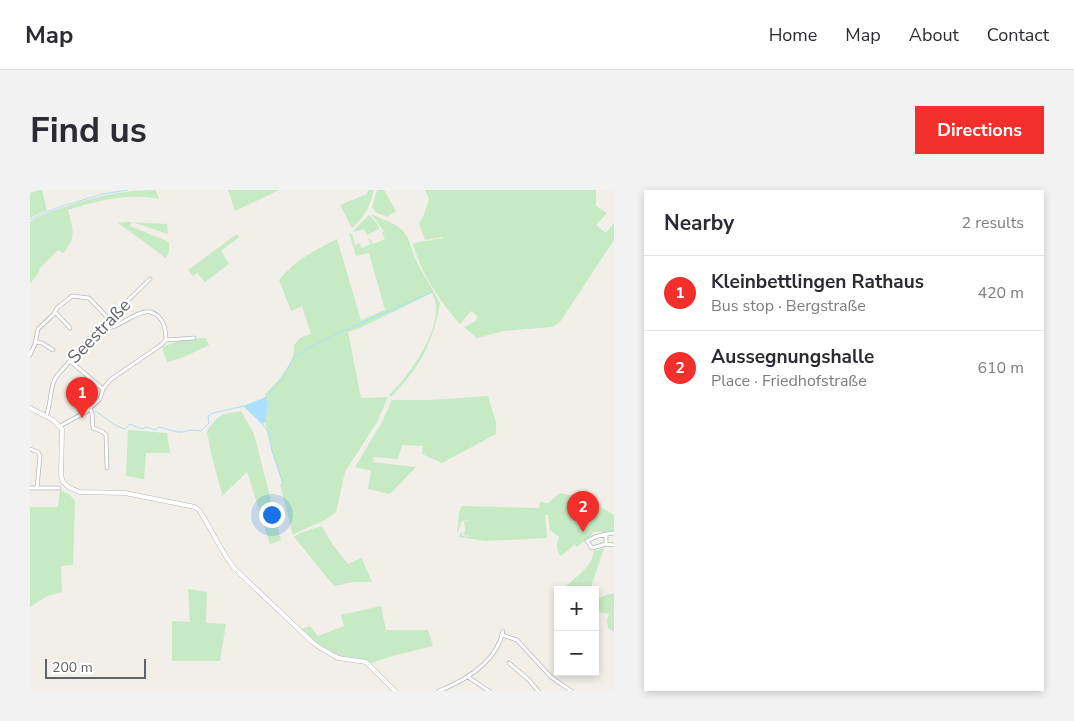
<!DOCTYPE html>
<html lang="en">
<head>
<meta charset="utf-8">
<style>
	:root { --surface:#fff; --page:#f2f2f3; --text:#2b2b33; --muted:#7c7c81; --line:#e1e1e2; --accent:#f32f2c }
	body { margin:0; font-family:"Nunito Sans",sans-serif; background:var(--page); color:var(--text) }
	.controls { position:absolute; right:15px; bottom:15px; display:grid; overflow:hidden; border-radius:0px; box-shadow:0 2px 8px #0003 }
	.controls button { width:45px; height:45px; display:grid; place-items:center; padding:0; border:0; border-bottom:1px solid var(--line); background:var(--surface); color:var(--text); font:25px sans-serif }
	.scale { position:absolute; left:15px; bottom:12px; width:101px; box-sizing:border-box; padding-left:5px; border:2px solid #5f6468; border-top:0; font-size:14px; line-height:18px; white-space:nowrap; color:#5f6468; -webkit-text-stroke:4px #fff; paint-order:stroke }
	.you { position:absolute; left:241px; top:324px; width:18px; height:18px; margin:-12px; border:4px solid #fff; border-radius:50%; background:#1a73e8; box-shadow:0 0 0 8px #1a73e833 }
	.badge { display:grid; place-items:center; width:32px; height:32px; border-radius:50%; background:var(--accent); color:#fff; font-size:16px; font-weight:700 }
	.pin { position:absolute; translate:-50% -41px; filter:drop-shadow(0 1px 2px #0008) }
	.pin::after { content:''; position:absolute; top:26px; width:18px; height:15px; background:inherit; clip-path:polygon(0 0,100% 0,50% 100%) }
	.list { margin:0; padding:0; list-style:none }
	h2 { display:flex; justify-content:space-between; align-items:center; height:65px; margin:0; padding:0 20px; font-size:21px }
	h2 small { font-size:16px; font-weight:400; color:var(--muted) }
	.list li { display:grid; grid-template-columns:32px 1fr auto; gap:15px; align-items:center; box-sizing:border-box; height:75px; padding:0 20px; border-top:1px solid var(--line) }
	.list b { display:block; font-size:19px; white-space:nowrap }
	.list p { margin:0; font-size:16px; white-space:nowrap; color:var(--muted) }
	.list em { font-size:16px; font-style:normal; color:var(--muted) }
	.map { position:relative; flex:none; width:584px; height:501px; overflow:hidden; border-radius:0px }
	header { display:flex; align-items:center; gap:30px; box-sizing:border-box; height:70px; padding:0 25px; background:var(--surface); border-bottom:1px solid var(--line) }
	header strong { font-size:24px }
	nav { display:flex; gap:28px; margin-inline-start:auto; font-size:18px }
	.intro { display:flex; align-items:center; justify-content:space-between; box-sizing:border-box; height:120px; padding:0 30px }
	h1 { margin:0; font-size:35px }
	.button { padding:12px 22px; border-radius:0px; background:var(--accent); color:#fff; font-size:18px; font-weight:700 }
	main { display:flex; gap:30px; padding:0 30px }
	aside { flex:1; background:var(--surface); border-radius:0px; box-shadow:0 2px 8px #0003 }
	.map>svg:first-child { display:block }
	.green { fill:#c6eac3 }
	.water { fill:#aadfff }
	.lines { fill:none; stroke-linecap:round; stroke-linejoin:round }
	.stream { stroke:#aadfff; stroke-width:1 }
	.minor-casing { stroke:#b5b8bc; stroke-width:4.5 }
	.tertiary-casing { stroke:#b5b8bc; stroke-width:5 }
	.minor { stroke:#fff; stroke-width:3 }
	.tertiary { stroke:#fff; stroke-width:4 }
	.labels { text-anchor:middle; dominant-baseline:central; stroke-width:4.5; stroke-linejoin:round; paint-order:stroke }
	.street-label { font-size:18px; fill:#5f6468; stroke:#fff }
</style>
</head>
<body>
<header>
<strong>Map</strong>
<nav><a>Home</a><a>Map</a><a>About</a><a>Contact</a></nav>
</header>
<div class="intro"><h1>Find us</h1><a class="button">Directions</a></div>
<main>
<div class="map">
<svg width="584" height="501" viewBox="0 0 584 501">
	<rect width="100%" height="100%" fill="#f1efe8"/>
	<path class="green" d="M 9,0 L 12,0 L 17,20 L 0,28 L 0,3 Z
		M 126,0 L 129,9 C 98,3 69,10 38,20 C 42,38 48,47 33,63 L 28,60 L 9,79 L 10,80 L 0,94 L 0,32 C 16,22 32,18 50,12 C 77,4 98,0 126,0 Z
		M 198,0 L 249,0 L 205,21 Z
		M 338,0 L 344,0 C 339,18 336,25 322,38 L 310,15 L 337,4 Z
		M 347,0 L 354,0 L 366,21 L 357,27 L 345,22 L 342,17 Z
		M 395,0 L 566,0 L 566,16 L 577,23 L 566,35 L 576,43 L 584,33 L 584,50 L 530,132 L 522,137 L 473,141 L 447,148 L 434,137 L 446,131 L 447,126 L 441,121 L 430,134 C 409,111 392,84 383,54 L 384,53 L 413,48 L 412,47 L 395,50 L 389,33 L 394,25 L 399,9 Z
		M 341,24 L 366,35 L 373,41 L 378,48 L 385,69 L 410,113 C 402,156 391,175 361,207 L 359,205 C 379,186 419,132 402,103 L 330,138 L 318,142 L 331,208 L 358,207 L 347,232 L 315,282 L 306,322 C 293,334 277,336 263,345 L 250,294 L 252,293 L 242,261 L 235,232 L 238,216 L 235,204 C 247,192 266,173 264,155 L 270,148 L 281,144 L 272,116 L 261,121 L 249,90 C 264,71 285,60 307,49 L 331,130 L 355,120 L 339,63 L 326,66 L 319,43 L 322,44 L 325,55 L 329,53 L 332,58 L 341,54 L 338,49 L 340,48 L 343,54 L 355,49 L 352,43 L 354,41 Z
		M 339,25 L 348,35 L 349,39 L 337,45 L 334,39 L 324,42 L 323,41 Z
		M 96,32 L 137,34 L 138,44 L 102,32 L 100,36 L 139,52 L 139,62 L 136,68 L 88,33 Z
		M 207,44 L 209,47 L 191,61 L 199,74 L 175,92 L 167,83 L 163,86 L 158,80 Z
		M 176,148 L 179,155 L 154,167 L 137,172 L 132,157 L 152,150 Z
		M 458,206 L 466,233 L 466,244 L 412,273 L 392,264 L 393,256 L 372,255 L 368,269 L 344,267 L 343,272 L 386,277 L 360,304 L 338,299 L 341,281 L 325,277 L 352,232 L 362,210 L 400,210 Z
		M 211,221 L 224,244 L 251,350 L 240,354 L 217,282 L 191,307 L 192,304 L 181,263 L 177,241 C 190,223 190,225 211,221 Z
		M 98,240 L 137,243 L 140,263 L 116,263 L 114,289 L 96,286 Z
		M 30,300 L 39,304 L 45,311 L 43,375 L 31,376 L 32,402 L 17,406 L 0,417 L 0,317 L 28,317 Z
		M 530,303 L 556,308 L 584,325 L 584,342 L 563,342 L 561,346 L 547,357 L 542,352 L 544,355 L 531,366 C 526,360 526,354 529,347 L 520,340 L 518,325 L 515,325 L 517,348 L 455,351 L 429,347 L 431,342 L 432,342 L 432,346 L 443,347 L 433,345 L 435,340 L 434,332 L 439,330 L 432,331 L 427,344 L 429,322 L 432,316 L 509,318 L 510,312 L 518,313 Z
		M 292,336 L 302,354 L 318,374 L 331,368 L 332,369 L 342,392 L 324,392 L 304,396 L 264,347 L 270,343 Z
		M 574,358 L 560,400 L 542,400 L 536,396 C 546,387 566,374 563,359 L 565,361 Z
		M 158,399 L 177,402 L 176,433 L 196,434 L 190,471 L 142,471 L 142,431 L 160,432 Z
		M 584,403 L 584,442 L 578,438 L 577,430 L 579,424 L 565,422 L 565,410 L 576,405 Z
		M 351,416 L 356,440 L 398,440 L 403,456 L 363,466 L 341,473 C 333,467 320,469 311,466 C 295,461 284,450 272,439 L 280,436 L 288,446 L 314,436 L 311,425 Z"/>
	<path class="water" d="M 236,207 L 238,216 L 235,232 L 232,234 L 213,216 Z"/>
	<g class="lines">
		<path class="stream" d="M 37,15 L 72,4 L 98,0
			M 0,30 L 14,23 L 35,15
			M 236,208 L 252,189 L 262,170 L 277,159 L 304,145 L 402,102
			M 65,221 C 76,227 83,236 95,239 L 100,234 L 112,239 L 116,237 L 125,240 L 129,237 C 136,238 143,242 149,242 C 154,243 157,240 162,240 C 165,240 168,241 171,241 L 179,233 L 178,226 L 183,223 L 214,216
			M 232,233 L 238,242 L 242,261 L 253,293"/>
		<defs>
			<path id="minor" d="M 25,122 L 40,138
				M 71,137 C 90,144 111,109 129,127 C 135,133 136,142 136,150
				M 6,152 L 12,153 L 23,160
				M 0,165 L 5,154 L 8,139 L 24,124 L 27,118 L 42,106 L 59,108 L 79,129
				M 40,171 L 73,199
				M 60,219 L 62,223 L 63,238 L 73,242 L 76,245 L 77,278
				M 16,226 C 22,213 19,198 26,187 L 64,143 L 120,89
				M 30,236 L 56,222 L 70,209 L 73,199 L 80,190 L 131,155 L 136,150 L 164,148
				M 0,259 L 8,262 L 10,266 L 7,298
				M 0,298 L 29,298
				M 576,344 L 565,347 L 557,351 L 562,358 L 576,354 L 584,355
				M 576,354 L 576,344 L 584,343
				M 472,445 L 487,450 L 521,487 L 541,501
				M 479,473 L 499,490 L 508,501
				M 438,487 L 459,501
				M 409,501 C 436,490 467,472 473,441"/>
			<path id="tertiary" d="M 0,218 L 23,230 L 32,239 L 31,286 L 33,292 L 40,298 L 50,302 L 95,303 L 165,317 L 170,321 L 195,365 L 205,379 L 281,451 L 292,459 L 308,468 L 336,472 L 365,501"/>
		</defs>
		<use href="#minor" class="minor-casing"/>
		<use href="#tertiary" class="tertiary-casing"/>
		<use href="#minor" class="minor"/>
		<use href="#tertiary" class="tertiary"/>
	</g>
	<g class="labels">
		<g class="street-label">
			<text transform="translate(69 141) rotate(-46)">Seestraße</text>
		</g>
	</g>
</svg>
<div class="controls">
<button>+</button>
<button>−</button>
</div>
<div class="scale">200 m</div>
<div class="you"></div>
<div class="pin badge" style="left:52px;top:228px">1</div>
<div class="pin badge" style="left:553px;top:342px">2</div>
</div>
<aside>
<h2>Nearby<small>2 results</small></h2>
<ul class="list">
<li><span class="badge">1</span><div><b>Kleinbettlingen Rathaus</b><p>Bus stop · Bergstraße</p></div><em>420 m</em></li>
<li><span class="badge">2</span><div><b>Aussegnungshalle</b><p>Place · Friedhofstraße</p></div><em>610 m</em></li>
</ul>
</aside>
</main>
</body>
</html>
